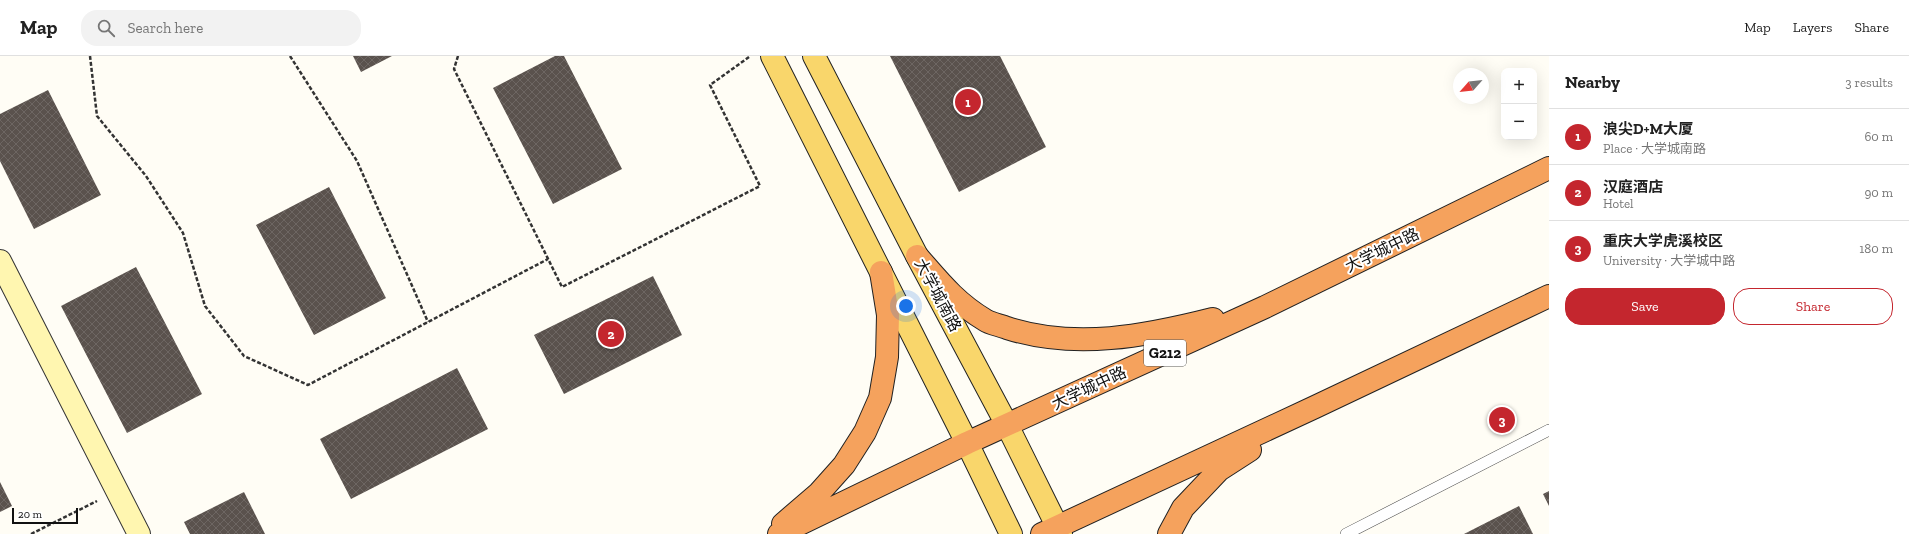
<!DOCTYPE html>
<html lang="en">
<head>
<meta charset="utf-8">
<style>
	:root { --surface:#fff; --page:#f2f2f2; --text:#222; --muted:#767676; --line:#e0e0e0; --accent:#c4262e }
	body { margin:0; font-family:"Zilla Slab","Noto Sans SC",serif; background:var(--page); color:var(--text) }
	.controls { position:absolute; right:12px; top:12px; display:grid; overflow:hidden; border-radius:8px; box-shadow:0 4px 16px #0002 }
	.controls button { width:36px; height:36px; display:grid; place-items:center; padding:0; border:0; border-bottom:1px solid var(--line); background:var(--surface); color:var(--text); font:20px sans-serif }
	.compass { position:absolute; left:1453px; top:12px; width:36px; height:36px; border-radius:50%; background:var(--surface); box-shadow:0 4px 16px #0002; rotate:243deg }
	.scale { position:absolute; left:12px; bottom:10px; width:66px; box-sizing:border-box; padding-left:4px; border:2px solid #111; border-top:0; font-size:11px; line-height:14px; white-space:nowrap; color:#111; -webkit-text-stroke:3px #fff; paint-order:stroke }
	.you { position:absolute; left:906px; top:250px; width:14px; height:14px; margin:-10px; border:3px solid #fff; border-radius:50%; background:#1a73e8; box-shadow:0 0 0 6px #1a73e833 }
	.badge { display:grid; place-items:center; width:26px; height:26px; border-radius:50%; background:var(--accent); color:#fff; font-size:13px; font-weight:700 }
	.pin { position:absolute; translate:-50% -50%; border:2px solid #fff; box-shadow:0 1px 4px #0006 }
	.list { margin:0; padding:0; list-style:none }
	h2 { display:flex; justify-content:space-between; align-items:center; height:52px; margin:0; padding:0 16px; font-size:17px }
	h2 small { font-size:13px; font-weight:400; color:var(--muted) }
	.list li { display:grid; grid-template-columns:26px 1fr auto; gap:12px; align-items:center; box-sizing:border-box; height:56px; padding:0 16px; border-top:1px solid var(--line) }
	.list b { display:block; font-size:15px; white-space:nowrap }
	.list p { margin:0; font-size:13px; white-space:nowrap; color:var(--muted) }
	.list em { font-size:13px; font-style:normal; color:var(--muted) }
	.actions { display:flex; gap:8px; padding:12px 16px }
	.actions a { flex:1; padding:9px 0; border:1px solid var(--accent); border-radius:16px; text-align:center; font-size:14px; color:var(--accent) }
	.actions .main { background:var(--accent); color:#fff }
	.icon { flex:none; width:22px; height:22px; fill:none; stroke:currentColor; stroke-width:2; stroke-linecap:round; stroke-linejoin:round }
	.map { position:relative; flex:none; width:1549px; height:478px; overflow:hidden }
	header { display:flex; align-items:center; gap:24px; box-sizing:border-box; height:56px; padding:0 20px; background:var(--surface); border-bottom:1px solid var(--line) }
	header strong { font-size:19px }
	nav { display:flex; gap:22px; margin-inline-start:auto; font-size:14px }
	.search { width:280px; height:36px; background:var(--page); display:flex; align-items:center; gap:10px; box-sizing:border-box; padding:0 14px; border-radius:16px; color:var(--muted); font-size:15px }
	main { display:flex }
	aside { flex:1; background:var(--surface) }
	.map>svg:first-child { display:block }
	.building { fill:url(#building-cross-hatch) }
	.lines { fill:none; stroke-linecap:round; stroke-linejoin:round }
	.lane-casing { stroke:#444; stroke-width:12 }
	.secondary-casing { stroke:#333; stroke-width:24 }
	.primary-casing { stroke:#222; stroke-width:24 }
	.highway-casing { stroke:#222; stroke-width:24 }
	.path { stroke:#333; stroke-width:2.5; stroke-dasharray:4 2; stroke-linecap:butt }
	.lane { stroke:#fff; stroke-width:11 }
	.secondary { stroke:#fff6b0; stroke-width:22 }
	.primary { stroke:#f9d66b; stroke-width:22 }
	.highway { stroke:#f5a25d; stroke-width:22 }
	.labels { text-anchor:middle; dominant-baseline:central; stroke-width:4; stroke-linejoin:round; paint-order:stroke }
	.shield { fill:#fff; stroke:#585858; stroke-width:1 }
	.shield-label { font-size:15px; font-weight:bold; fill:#111 }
	.street-label { font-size:16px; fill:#111; stroke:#fff }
</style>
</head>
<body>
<header>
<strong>Map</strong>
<div class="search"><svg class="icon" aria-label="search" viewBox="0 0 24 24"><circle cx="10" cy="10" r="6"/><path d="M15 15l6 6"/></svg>Search here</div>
<nav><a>Map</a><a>Layers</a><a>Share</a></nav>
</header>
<main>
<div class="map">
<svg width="1549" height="478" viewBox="0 0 1549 478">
	<defs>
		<pattern id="building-cross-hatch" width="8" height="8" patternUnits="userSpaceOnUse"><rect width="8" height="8" fill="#5a524d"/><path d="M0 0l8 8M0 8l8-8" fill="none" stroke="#6d6662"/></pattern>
	</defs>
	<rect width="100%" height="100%" fill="#fffdf5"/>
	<path class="building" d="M 353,0 L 392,0 L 361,16 Z
		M 555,0 L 564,0 L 622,113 L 553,148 L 493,32 Z
		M 890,0 L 1000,0 L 1046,91 L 959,136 Z
		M 48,34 L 101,139 L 34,173 L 0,105 L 0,58 Z
		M 329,131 L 386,242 L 314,279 L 256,169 Z
		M 136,211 L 202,338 L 127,377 L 61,250 Z
		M 653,220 L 682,279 L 564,338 L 534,279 Z
		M 457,312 L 488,373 L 351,443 L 320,383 Z
		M 0,426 L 12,450 L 0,456 Z
		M 1549,435 L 1549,450 L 1543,438 Z
		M 244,436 L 265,478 L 190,478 L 184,466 Z
		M 1519,450 L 1533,478 L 1464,478 Z"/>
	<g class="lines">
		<defs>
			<path id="lane" d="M 1346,478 L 1549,374"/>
			<path id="secondary" d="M 0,205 L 139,478"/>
			<path id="primary" d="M 772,0 L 967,387 L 1011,478
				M 814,0 L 917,200 L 1007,369 L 1061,478"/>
			<path id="highway" d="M 917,200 C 939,225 955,246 985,264 C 991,268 1000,269 1007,272 C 1075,294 1146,280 1213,263
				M 783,468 L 819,437 L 844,409 L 865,376 L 880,342 L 887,301 L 888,259 L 881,216
				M 779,478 L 967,387 L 1265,251 L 1549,112
				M 1042,478 L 1315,351 L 1549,240
				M 1169,478 L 1183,452 L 1219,414 L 1250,394"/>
		</defs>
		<use href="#lane" class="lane-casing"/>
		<use href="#secondary" class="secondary-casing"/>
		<use href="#primary" class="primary-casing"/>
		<use href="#highway" class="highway-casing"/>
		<path class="path" d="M 90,0 L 97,60 L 146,120 L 183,177 L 205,250 L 244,300 L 308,329 L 548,203
			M 290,0 L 357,105 L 428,266
			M 458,0 L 454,13 L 562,231 L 760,130 L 710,29 L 749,1
			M 31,478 L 97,445"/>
		<use href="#lane" class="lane"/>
		<use href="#secondary" class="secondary"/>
		<use href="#primary" class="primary"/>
		<use href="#highway" class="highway"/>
	</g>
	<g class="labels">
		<rect class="shield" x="1144" y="284" width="42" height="26" rx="3"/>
		<g class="shield-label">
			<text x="1165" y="297">G212</text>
		</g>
		<g class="street-label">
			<text transform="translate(1382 194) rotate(-26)">大学城中路</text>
			<text transform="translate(938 239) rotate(62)">大学城南路</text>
			<text transform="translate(1089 332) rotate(-25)">大学城中路</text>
		</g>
	</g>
</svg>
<div class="controls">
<button>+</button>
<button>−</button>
</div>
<svg class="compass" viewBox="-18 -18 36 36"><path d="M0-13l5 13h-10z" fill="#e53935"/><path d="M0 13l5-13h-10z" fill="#767676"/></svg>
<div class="scale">20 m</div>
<div class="you"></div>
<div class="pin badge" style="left:968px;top:46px">1</div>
<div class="pin badge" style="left:611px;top:278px">2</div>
<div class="pin badge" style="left:1502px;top:364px">3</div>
</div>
<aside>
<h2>Nearby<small>3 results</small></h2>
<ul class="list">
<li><span class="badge">1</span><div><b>浪尖D+M大厦</b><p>Place · 大学城南路</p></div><em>60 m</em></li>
<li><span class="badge">2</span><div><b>汉庭酒店</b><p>Hotel</p></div><em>90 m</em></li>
<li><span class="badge">3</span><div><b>重庆大学虎溪校区</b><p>University · 大学城中路</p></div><em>180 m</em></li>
</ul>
<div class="actions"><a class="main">Save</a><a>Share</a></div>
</aside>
</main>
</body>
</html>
